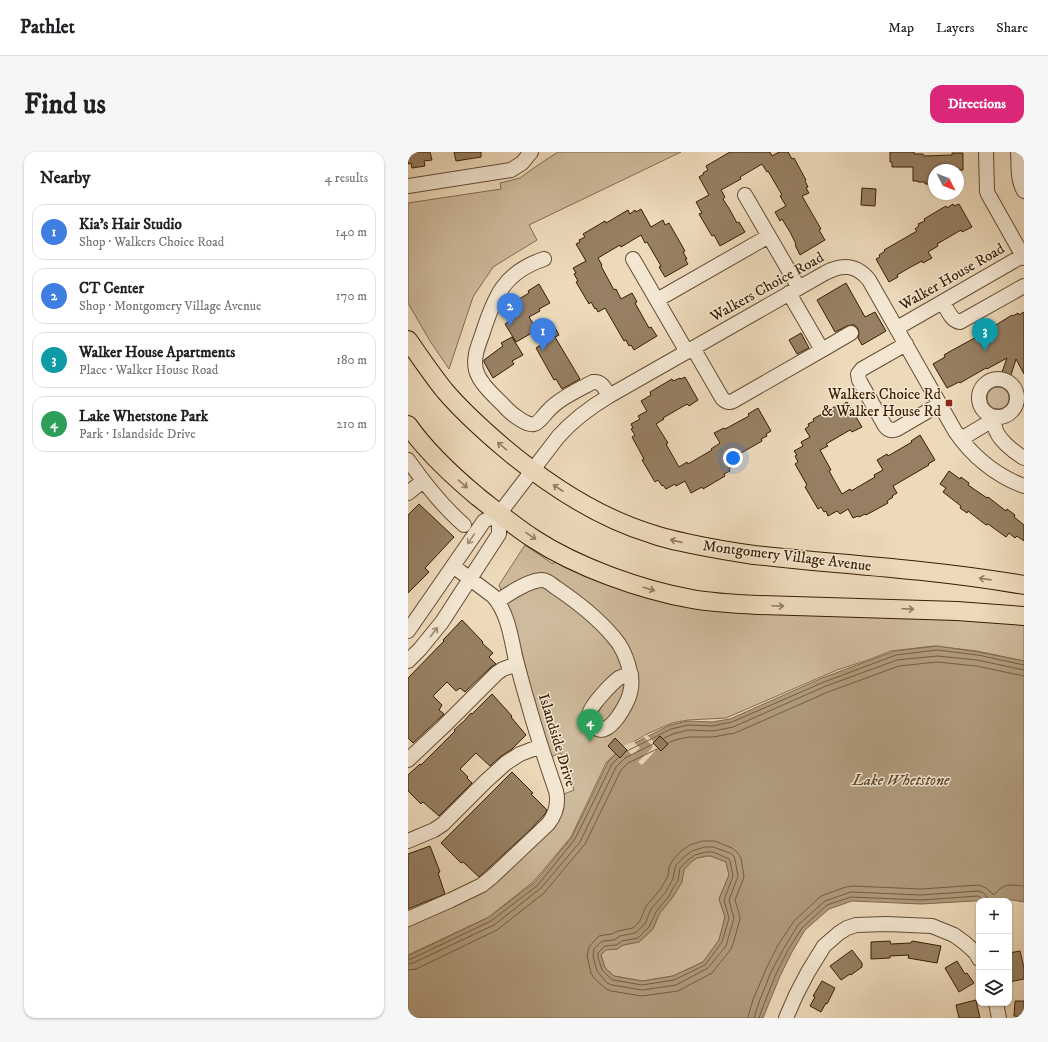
<!DOCTYPE html>
<html lang="en">
<head>
<meta charset="utf-8">
<style>
	:root { --surface:#fff; --page:#f6f6f6; --text:#202124; --muted:#757577; --line:#e0e0e0; --accent:#db2777 }
	body { margin:0; font-family:"IM FELL DW Pica",serif; background:var(--page); color:var(--text) }
	.controls { position:absolute; right:12px; bottom:12px; display:grid; overflow:hidden; border-radius:8px; box-shadow:0 1px 3px #0004 }
	.controls button { width:36px; height:36px; display:grid; place-items:center; padding:0; border:0; border-bottom:1px solid var(--line); background:var(--surface); color:var(--text); font:20px sans-serif }
	.compass { position:absolute; left:520px; top:12px; width:36px; height:36px; border-radius:50%; background:var(--surface); box-shadow:0 1px 3px #0004; rotate:132deg }
	.you { position:absolute; left:325px; top:306px; width:14px; height:14px; margin:-10px; border:3px solid #fff; border-radius:50%; background:#1a73e8; box-shadow:0 0 0 6px #1a73e833 }
	.badge { display:grid; place-items:center; width:26px; height:26px; border-radius:50%; background:var(--accent); color:#fff; font-size:13px; font-weight:700 }
	.pin { position:absolute; translate:-50% -33px; filter:drop-shadow(0 1px 2px #0008) }
	.pin::after { content:''; position:absolute; top:21px; width:14px; height:12px; background:inherit; clip-path:polygon(0 0,100% 0,50% 100%) }
	.list { margin:0; padding:0; list-style:none }
	h2 { display:flex; justify-content:space-between; align-items:center; height:52px; margin:0; padding:0 16px; font-size:17px }
	h2 small { font-size:13px; font-weight:400; color:var(--muted) }
	.list li { display:grid; grid-template-columns:26px 1fr auto; gap:12px; align-items:center; box-sizing:border-box; height:56px; margin:0 8px 8px; padding:0 8px; border:1px solid var(--line); border-radius:12px }
	.list b { display:block; font-size:15px; white-space:nowrap }
	.list p { margin:0; font-size:13px; white-space:nowrap; color:var(--muted) }
	.list em { font-size:13px; font-style:normal; color:var(--muted) }
	.icon { flex:none; width:22px; height:22px; fill:none; stroke:currentColor; stroke-width:2; stroke-linecap:round; stroke-linejoin:round }
	.map { position:relative; flex:none; width:616px; height:866px; overflow:hidden; border-radius:12px }
	header { display:flex; align-items:center; gap:24px; box-sizing:border-box; height:56px; padding:0 20px; background:var(--surface); border-bottom:1px solid var(--line) }
	header strong { font-size:19px }
	nav { display:flex; gap:22px; margin-inline-start:auto; font-size:14px }
	.intro { display:flex; align-items:center; justify-content:space-between; box-sizing:border-box; height:96px; padding:0 24px }
	h1 { margin:0; font-size:28px }
	.button { padding:10px 18px; border-radius:12px; background:var(--accent); color:#fff; font-size:14px; font-weight:700 }
	main { display:flex; gap:24px; padding:0 24px }
	aside { flex:1; background:var(--surface); border-radius:12px; box-shadow:0 1px 3px #0004 }
	.map>svg:first-child { display:block }
	.green { fill:#ceba9c; stroke:#836c4f }
	.water { fill:#af9a7c; stroke:#7f684b; fill-rule:evenodd }
	.pier { fill:#eddabb }
	.lines { fill:none; stroke-linecap:round; stroke-linejoin:round }
	.shore { stroke:#745c3f; stroke-width:1 }
	.building { fill:#967f62; stroke:#381d02 }
	.minor-casing { stroke:#654c30; stroke-width:16 }
	.major-casing { stroke:#381d02; stroke-width:20 }
	.minor { stroke:#f3e7d3; stroke-width:14 }
	.major { stroke:#eddabb; stroke-width:18 }
	.oneway { stroke:#927c5e }
	.oneway2 { stroke:#9f8c75 }
	.poi-dot { fill:#8f2418; stroke:#f3e7d3; stroke-width:1.5 }
	.labels { text-anchor:middle; dominant-baseline:central; stroke-width:3; stroke-linejoin:round; paint-order:stroke }
	.street-label { font-size:15px; fill:#381d02; stroke:#f3e7d3 }
	.poi-label { font-size:15px; fill:#381d02; stroke:#f3e7d3; text-anchor:end }
	.water-label { font-size:16px; font-style:italic; fill:#62492d; stroke:#f3e7d3 }
</style>
</head>
<body>
<header>
<strong>Pathlet</strong>
<nav><a>Map</a><a>Layers</a><a>Share</a></nav>
</header>
<div class="intro"><h1>Find us</h1><a class="button">Directions</a></div>
<main>
<aside>
<h2>Nearby<small>4 results</small></h2>
<ul class="list">
<li><span class="badge" style="background:#3f7fe0">1</span><div><b>Kia's Hair Studio</b><p>Shop · Walkers Choice Road</p></div><em>140 m</em></li>
<li><span class="badge" style="background:#3f7fe0">2</span><div><b>CT Center</b><p>Shop · Montgomery Village Avenue</p></div><em>170 m</em></li>
<li><span class="badge" style="background:#0f9aa8">3</span><div><b>Walker House Apartments</b><p>Place · Walker House Road</p></div><em>180 m</em></li>
<li><span class="badge" style="background:#2e9e5b">4</span><div><b>Lake Whetstone Park</b><p>Park · Islandside Drive</p></div><em>210 m</em></li>
</ul>
</aside>
<div class="map">
<svg width="616" height="866" viewBox="0 0 616 866">
	<rect width="100%" height="100%" fill="#eddabb"/>
	<filter id="stains"><feTurbulence type="fractalNoise" baseFrequency=".005" numOctaves="4"/><feColorMatrix values="0 0 0 0 .2 0 0 0 0 .09 0 0 0 0 .02 0 0 0 .5 -.17"/></filter>
	<radialGradient id="worn" r=".72"><stop offset=".6" stop-color="#630" stop-opacity="0"/><stop offset="1" stop-color="#630" stop-opacity=".3"/></radialGradient>
	<path class="green" d="M 150,0 L 273,0 L 121,73 L 129,88 L 85,115 L 65,145 L 41,217 L 22,189 L 0,151 L 0,51 L 93,37 L 92,31 L 112,26 L 130,13 Z
		M579 246a11 11 0 1 1 22 0a11 11 0 1 1-22 0Z
		M 117,393 L 145,412 L 148,407 L 296,457 L 346,462 L 412,462 L 616,470 L 616,509 L 569,499 L 526,494 L 483,499 L 460,508 L 429,518 L 318,566 L 280,568 L 264,571 L 241,581 L 209,599 L 198,611 L 163,685 L 126,729 L 81,765 L 0,803 L 0,774 L 56,750 L 71,742 L 87,731 L 145,676 C 154,664 156,656 156,642 L 166,638 L 153,601 L 142,605 L 123,538 L 114,501 L 99,454 L 91,433 Z
		M 299,704 L 303,704 L 318,710 L 321,723 L 311,747 L 317,765 L 311,788 L 295,810 L 265,824 L 235,829 L 206,824 L 197,816 L 193,803 L 198,797 L 209,797 L 215,793 L 231,790 L 245,777 L 251,762 L 264,746 L 274,730 L 275,718 L 283,710 L 289,706 Z"/>
	<path class="water" d="M 529,494 L 570,500 L 616,509 L 616,750 L 604,748 L 566,749 L 513,752 L 444,749 L 421,757 L 397,778 L 384,800 L 372,824 L 355,866 L 0,866 L 0,804 L 81,765 L 127,730 L 164,685 L 200,610 L 211,599 L 262,573 L 280,569 L 304,570 L 322,567 L 414,526 L 487,499 ZM 299,704 L 303,704 L 318,710 L 321,723 L 311,747 L 317,765 L 311,788 L 295,810 L 265,824 L 234,829 L 206,824 L 197,816 L 193,803 L 198,798 L 209,797 L 215,793 L 231,790 L 245,777 L 251,762 L 264,746 L 274,730 L 276,718 L 283,710 L 289,706 Z"/>
	<path class="pier" d="M 239,583 L 246,590 L 252,584 L 260,592 L 253,599 L 250,596 L 234,613 L 230,610 L 245,595 L 235,584 Z
		M 227,589 L 226,590 L 232,596 L 224,603 L 215,594 Z"/>
	<g class="lines">
		<path class="shore" d="M 256,586 L 265,582 L 280,578 L 305,579 L 325,575 L 418,534 L 489,508 L 529,504 L 569,508 L 616,518
			M 260,591 L 267,588 L 281,585 L 305,585 L 327,581 L 420,540 L 491,514 L 529,510 L 568,514 L 616,524
			M 219,599 L 263,577 L 280,573 L 304,574 L 324,570 L 416,530 L 488,503 L 529,498 L 570,503 L 616,513
			M 295,689 L 307,689 L 324,696 L 329,700 L 333,706 L 336,725 L 327,748 L 331,761 L 332,767 L 325,792 L 323,797 L 304,821 L 270,839 L 234,844 L 203,839 L 198,837 L 186,826 L 183,821 L 179,804 L 181,795 L 187,788 L 191,784 L 196,783 L 204,782 L 210,779 L 225,776 L 232,769 L 238,754 L 252,738 L 260,724 L 261,715 L 265,708 L 273,699 L 282,693 Z
			M 297,695 L 305,695 L 322,701 L 326,704 L 327,708 L 330,724 L 321,748 L 326,766 L 318,794 L 300,816 L 268,833 L 234,838 L 204,833 L 199,831 L 189,819 L 185,804 L 186,797 L 192,791 L 195,789 L 206,788 L 212,784 L 227,781 L 237,772 L 243,757 L 257,741 L 265,727 L 267,716 L 268,713 L 277,704 L 284,699 Z
			M 298,700 L 305,700 L 321,707 L 322,709 L 325,724 L 316,748 L 321,766 L 314,790 L 297,813 L 266,828 L 234,833 L 205,828 L 203,827 L 194,818 L 190,805 L 190,801 L 197,794 L 208,793 L 214,789 L 230,786 L 241,775 L 248,760 L 261,744 L 265,736 L 270,729 L 272,716 L 280,708 L 287,703 Z
			M 0,807 L 3,807 L 83,769 L 130,733 L 167,687 L 204,612 L 210,606
			M 0,812 L 5,811 L 86,773 L 133,736 L 172,690 L 208,615 L 217,606 L 245,592
			M 0,818 L 8,817 L 89,778 L 136,741 L 177,692 L 213,618 L 220,611 L 249,597
			M 340,866 L 341,861 L 345,848 L 358,817 L 370,793 L 386,769 L 413,744 L 438,735 L 444,734 L 513,737 L 571,733 L 578,736 L 586,743 C 588,741 590,738 593,736 C 600,731 608,734 616,734
			M 346,866 L 351,850 L 363,820 L 376,796 L 390,773 L 417,749 L 443,740 L 513,743 L 570,739 C 576,740 579,743 580,749
			M 351,866 L 356,852 L 368,822 L 380,798 L 394,776 L 419,753 L 443,745 L 513,748 L 570,744 L 573,746 L 575,749"/>
	</g>
	<path class="building" d="M 0,0 L 22,0 L 24,8 L 16,9 L 17,14 L 4,16 L 3,11 L 0,12 Z
		M 46,0 L 73,0 L 73,5 L 48,9 Z
		M 322,0 L 362,0 L 364,4 L 371,0 L 380,0 L 384,7 L 386,6 L 398,28 L 397,29 L 400,35 L 398,36 L 401,41 L 394,44 L 413,77 L 411,78 L 417,88 L 392,103 L 387,93 L 388,92 L 382,80 L 374,67 L 372,69 L 367,60 L 378,54 L 372,44 L 374,43 L 360,19 L 359,20 L 354,12 L 332,25 L 333,27 L 313,38 L 317,45 L 315,47 L 322,58 L 329,71 L 331,70 L 337,80 L 312,94 L 306,83 L 304,84 L 291,62 L 294,61 L 288,50 L 301,43 L 291,25 L 296,22 L 295,21 L 300,18 L 298,14 Z
		M 482,0 L 506,0 L 506,2 L 515,2 L 516,4 L 544,3 L 544,1 L 555,1 L 555,18 L 526,18 L 526,32 L 517,32 L 517,30 L 510,30 L 510,29 L 505,29 L 505,15 L 484,15 L 484,10 L 482,10 Z
		M 454,36 L 468,37 L 467,54 L 453,53 Z
		M 545,52 L 546,54 L 551,52 L 564,75 L 554,80 L 553,78 L 529,92 L 530,94 L 520,100 L 524,106 L 515,111 L 514,109 L 501,116 L 489,123 L 490,125 L 481,130 L 468,107 L 472,105 L 471,103 L 477,99 L 476,98 L 509,79 L 507,77 L 511,74 L 510,72 L 517,69 L 516,67 L 538,54 L 539,56 Z
		M 233,57 L 243,75 L 255,68 L 257,73 L 261,71 L 277,99 L 275,100 L 279,107 L 277,107 L 280,112 L 257,125 L 251,115 L 253,114 L 239,90 L 237,91 L 233,83 L 213,95 L 212,93 L 190,106 L 194,113 L 193,114 L 206,138 L 208,137 L 213,147 L 224,141 L 229,150 L 227,151 L 241,176 L 243,175 L 249,184 L 226,198 L 223,193 L 221,194 L 218,188 L 216,189 L 197,156 L 190,160 L 188,156 L 187,157 L 183,150 L 181,152 L 168,130 L 170,129 L 166,122 L 168,121 L 165,116 L 178,109 L 168,92 L 172,90 L 171,88 L 177,85 L 175,82 L 197,69 L 198,71 L 220,58 L 222,62 L 227,58 L 228,60 Z
		M 438,131 L 457,165 L 467,160 L 478,179 L 454,193 L 450,186 L 451,181 L 450,177 L 447,173 L 443,173 L 439,174 L 427,180 L 409,148 Z
		M 131,132 L 142,151 L 131,157 L 132,159 L 121,165 L 129,178 L 108,190 L 97,172 L 107,166 L 102,158 L 113,151 L 111,147 L 121,141 L 120,139 Z
		M 616,160 L 616,222 L 608,207 L 602,226 L 593,223 L 599,206 L 579,217 L 578,216 L 552,231 L 551,230 L 539,236 L 525,212 L 537,205 L 536,203 L 541,200 L 583,177 L 583,176 L 604,163 L 605,164 L 610,161 L 611,163 Z
		M 145,172 L 151,183 L 147,185 L 172,227 L 154,237 L 148,227 L 146,228 L 128,196 L 133,193 L 127,183 Z
		M 393,181 L 401,196 L 389,202 L 381,188 Z
		M 104,185 L 115,203 L 104,209 L 106,212 L 85,226 L 76,210 L 76,208 L 95,194 L 93,191 Z
		M 277,225 L 290,248 L 281,254 L 279,252 L 255,266 L 256,267 L 248,272 L 260,291 L 258,292 L 271,315 L 279,310 L 280,312 L 304,298 L 303,297 L 312,291 L 306,281 L 316,276 L 317,277 L 341,264 L 340,262 L 350,256 L 363,279 L 358,282 L 359,284 L 353,287 L 354,289 L 321,308 L 325,314 L 321,317 L 322,319 L 316,322 L 317,324 L 295,337 L 294,335 L 283,341 L 277,329 L 268,334 L 267,332 L 258,337 L 255,333 L 254,334 L 250,328 L 247,330 L 234,308 L 236,307 L 224,285 L 227,283 L 223,277 L 225,276 L 223,272 L 232,267 L 230,264 L 239,259 L 233,249 L 243,243 L 242,240 L 264,227 L 265,229 L 272,226 L 273,227 Z
		M 439,250 L 454,275 L 444,280 L 442,278 L 418,292 L 420,294 L 412,298 L 423,318 L 421,319 L 434,342 L 442,337 L 443,339 L 467,325 L 466,323 L 475,318 L 469,308 L 479,302 L 480,304 L 504,290 L 503,289 L 512,283 L 527,308 L 520,312 L 521,313 L 485,334 L 489,341 L 484,344 L 485,345 L 479,349 L 480,351 L 458,363 L 457,362 L 451,365 L 450,364 L 445,366 L 440,357 L 432,362 L 429,359 L 420,364 L 418,359 L 416,360 L 413,355 L 410,357 L 397,335 L 399,333 L 387,312 L 390,310 L 387,304 L 389,303 L 386,299 L 395,294 L 393,290 L 402,285 L 397,277 L 401,274 L 400,272 L 406,269 L 405,267 L 428,254 L 429,256 Z
		M 541,319 L 552,327 L 553,325 L 561,331 L 560,333 L 579,346 L 580,345 L 598,359 L 599,357 L 607,363 L 606,365 L 616,373 L 616,389 L 609,384 L 607,386 L 601,381 L 598,385 L 580,372 L 578,373 L 560,359 L 559,361 L 552,356 L 553,354 L 535,340 L 538,336 L 532,332 Z
		M 11,352 L 46,385 L 17,416 L 21,420 L 0,441 L 0,363 Z
		M 54,468 L 75,490 L 74,491 L 85,501 L 81,505 L 88,512 L 83,515 L 57,540 L 52,536 L 48,539 L 39,530 L 25,544 L 34,553 L 31,558 L 36,562 L 5,591 L 0,586 L 0,526 L 36,489 L 35,488 Z
		M 84,542 L 104,564 L 103,565 L 118,583 L 104,597 L 92,605 L 82,614 L 68,601 L 52,617 L 60,625 L 59,626 L 64,631 L 31,664 L 15,650 L 13,652 L 0,639 L 0,623 L 12,612 L 13,613 L 47,579 L 46,578 L 56,569 L 63,561 L 64,562 Z
		M 252,584 L 260,592 L 253,599 L 245,591 Z
		M 207,586 L 219,598 L 212,606 L 200,594 Z
		M 104,620 L 125,641 L 123,642 L 139,658 L 137,662 L 123,677 L 71,725 L 55,710 L 53,711 L 33,691 Z
		M 22,694 L 32,720 L 30,721 L 37,742 L 0,757 L 0,702 Z
		M 482,789 L 483,792 L 503,791 L 504,789 L 533,794 L 529,811 L 500,806 L 501,803 L 482,804 L 482,806 L 463,807 L 463,790 Z
		M 444,798 L 454,811 L 454,815 L 443,823 L 442,822 L 433,828 L 422,814 Z
		M 612,799 L 616,816 L 616,827 L 601,830 L 601,801 Z
		M 549,809 L 557,822 L 559,821 L 566,831 L 551,840 L 537,816 Z
		M 414,829 L 427,836 L 419,852 L 418,851 L 413,860 L 402,854 L 407,845 L 405,844 Z
		M 568,848 L 572,866 L 551,866 L 548,853 Z
		M 607,849 L 616,849 L 616,865 L 606,864 Z"/>
	<g class="lines">
		<defs>
			<path id="minor" d="M 578,0 L 579,39 L 580,42 L 616,106
				M 610,0 C 611,13 609,27 616,39
				M 0,34 L 103,18 L 114,11 L 123,0
				M 337,43 L 391,136
				M 136,107 C 96,120 86,145 74,183 C 70,194 65,206 68,218 C 72,233 90,247 100,258 C 104,262 119,274 126,272 C 131,271 136,263 139,260 C 150,247 170,238 185,230 C 194,229 197,237 201,244
				M 225,107 L 279,200
				M 249,148 L 361,84
				M 535,150 C 539,157 543,169 552,170 L 616,134
				M 489,176 L 616,103
				M 498,192 L 454,217 L 450,222 L 451,228 L 477,274 C 480,278 484,279 489,277 L 532,252
				M 285,196 L 314,246 C 318,250 321,251 325,249 L 414,198 L 381,141
				M 414,198 L 443,181
				M571 246a19 19 0 1 1 38 0a19 19 0 1 1-38 0Z
				M 587,265 C 587,268 586,272 587,275 C 589,287 606,300 616,306
				M 553,287 L 578,272 L 587,265
				M 0,308 C 17,332 34,354 56,373
				M 0,341 L 15,329
				M 90,449 C 100,442 122,428 134,428 C 140,428 145,434 150,437 C 172,452 195,470 211,492 C 216,500 220,510 222,520 C 224,527 224,534 222,541 C 220,551 201,586 188,576 C 184,573 180,568 181,563 C 181,555 204,531 211,526 C 215,524 219,523 223,522
				M 0,479 L 76,369 L 91,362 L 150,285 C 165,268 181,256 201,244 L 417,121 C 434,112 448,112 461,128 L 547,279 C 563,303 588,324 616,334
				M 0,509 L 12,497 L 34,470 L 91,382 L 91,362
				M 0,608 L 36,574 L 89,521 L 95,517 L 109,512
				M 0,689 L 26,678 L 35,672 L 78,629 L 98,611 L 112,602 L 133,594
				M 0,767 L 43,748 L 74,733 L 85,724 L 140,672 C 148,662 151,652 148,639 C 138,610 128,581 120,551 C 115,535 111,519 107,504 C 103,484 99,459 85,444 L 45,414
				M 588,851 L 591,866
				M 378,866 L 388,843 L 400,820 L 416,794 L 431,781 L 439,776 L 448,773 L 479,772 L 524,774 L 546,783 L 557,791 L 568,801 L 571,807"/>
			<path id="major" d="M 0,188 C 12,205 24,223 37,239 C 54,259 74,277 95,295 C 139,332 188,365 244,382 C 258,387 273,390 288,393 C 307,397 326,400 346,403 C 366,405 385,407 405,409 C 475,415 546,421 616,433
				M 0,273 C 18,299 45,324 70,345 C 88,359 106,374 126,387 C 169,415 233,438 284,447 C 306,451 329,452 351,453 L 549,459 L 616,464"/>
		</defs>
		<use href="#minor" class="minor-casing"/>
		<use href="#major" class="major-casing"/>
		<use href="#minor" class="minor"/>
		<use href="#major" class="major"/>
	</g>
	<defs><path id="oneway-shaft" d="M-6 0H5M1.5-3L5.5 0L1.5 3" fill="none" stroke-width="1.6" stroke-linecap="round" stroke-linejoin="round"/></defs>
	<g class="oneway">
		<use href="#oneway-shaft" transform="translate(94 294) rotate(-140)"/>
		<use href="#oneway-shaft" transform="translate(55 332) rotate(41)"/>
		<use href="#oneway-shaft" transform="translate(150 336) rotate(-147)"/>
		<use href="#oneway-shaft" transform="translate(123 384) rotate(34)"/>
		<use href="#oneway-shaft" transform="translate(268 389) rotate(-167)"/>
		<use href="#oneway-shaft" transform="translate(577 427) rotate(-172)"/>
		<use href="#oneway-shaft" transform="translate(241 437) rotate(16)"/>
		<use href="#oneway-shaft" transform="translate(370 454) rotate(2)"/>
		<use href="#oneway-shaft" transform="translate(500 457) rotate(2)"/>
	</g>
	<g class="oneway2">
		<use href="#oneway-shaft" transform="translate(63 387) rotate(124)"/>
		<use href="#oneway-shaft" transform="translate(26 480) rotate(-52)"/>
	</g>
	<rect class="poi-dot" x="537" y="247" width="8" height="8" rx="2"/>
	<g class="labels">
		<g class="street-label">
			<text transform="translate(544 125) rotate(-30)">Walker House Road</text>
			<text transform="translate(359 135) rotate(-29)">Walkers Choice Road</text>
			<text transform="translate(379 404) rotate(7)">Montgomery Village Avenue</text>
			<text transform="translate(149 588) rotate(73)">Islandside Drive</text>
		</g>
		<g class="poi-label">
			<text x="533" y="242">Walkers Choice Rd<tspan x="533" dy="17">&amp; Walker House Rd</tspan></text>
		</g>
		<g class="water-label">
			<text x="493" y="628">Lake Whetstone</text>
		</g>
	</g>
	<rect width="100%" height="100%" filter="url(#stains)"/>
	<rect width="100%" height="100%" fill="url(#worn)"/>
</svg>
<div class="controls">
<button>+</button>
<button>−</button>
<button><svg class="icon" aria-label="layers" viewBox="0 0 24 24"><path d="M12 4l9 5-9 5-9-5zM3 14l9 5 9-5"/></svg></button>
</div>
<svg class="compass" viewBox="-18 -18 36 36"><path d="M0-13l5 13h-10z" fill="#e53935"/><path d="M0 13l5-13h-10z" fill="#757577"/></svg>
<div class="you"></div>
<div class="pin badge" style="left:135px;top:199px;background:#3f7fe0">1</div>
<div class="pin badge" style="left:102px;top:174px;background:#3f7fe0">2</div>
<div class="pin badge" style="left:577px;top:199px;background:#0f9aa8">3</div>
<div class="pin badge" style="left:182px;top:590px;background:#2e9e5b">4</div>
</div>
</main>
</body>
</html>
